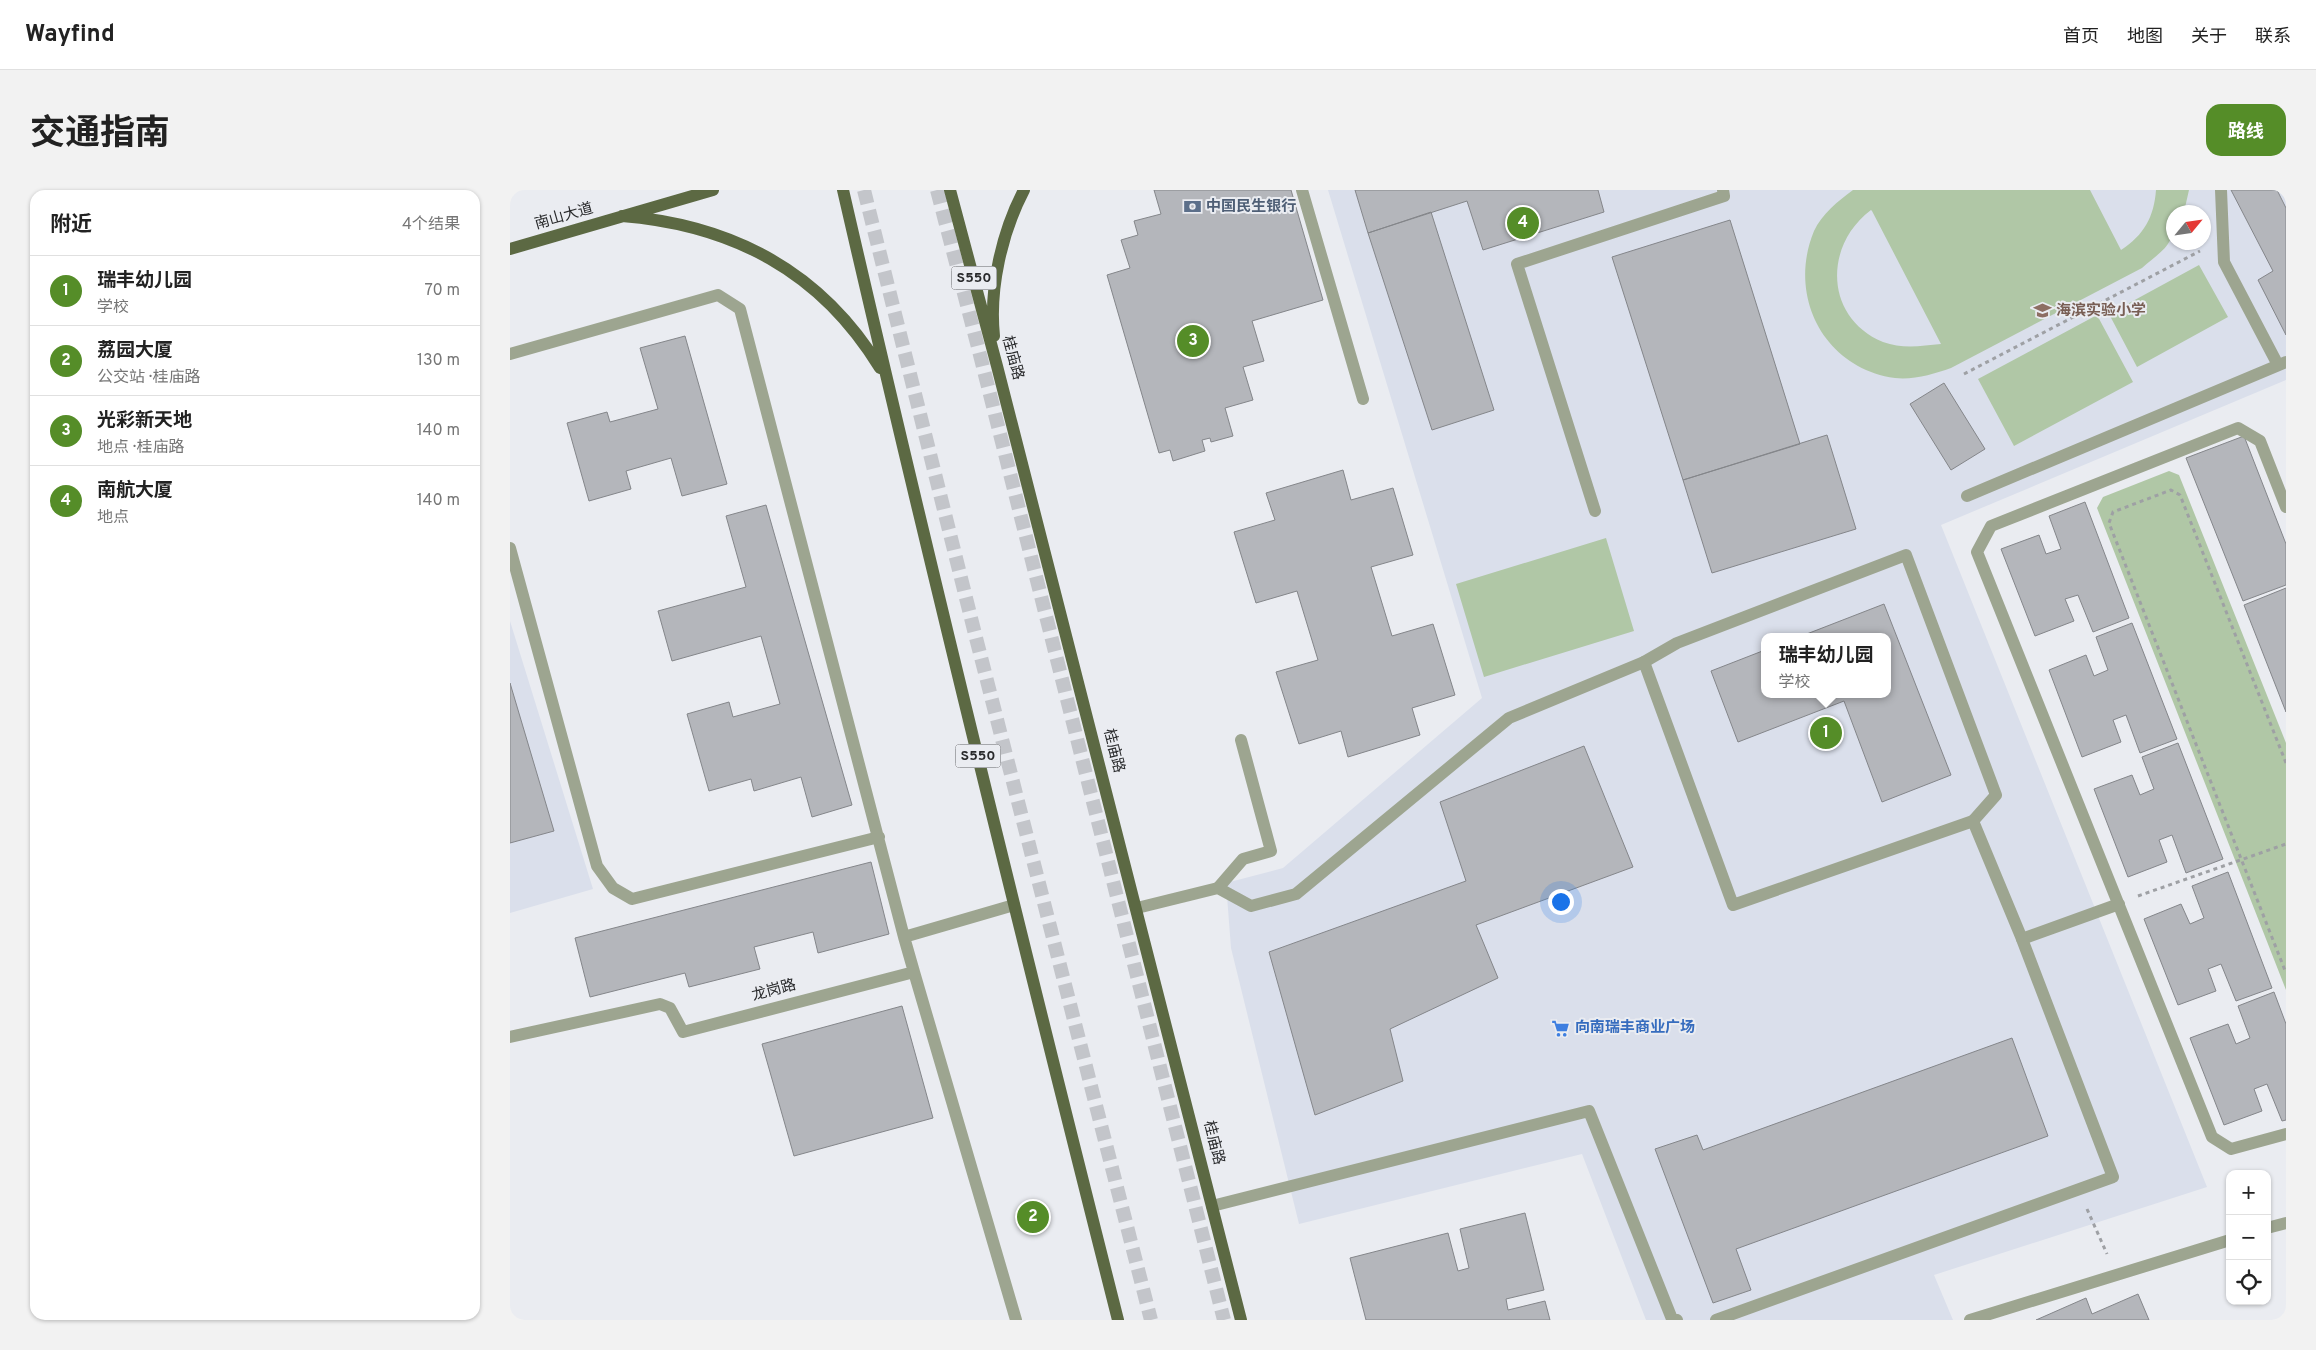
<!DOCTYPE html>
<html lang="zh">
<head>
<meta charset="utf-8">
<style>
	:root { --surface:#fff; --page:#f2f2f2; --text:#222; --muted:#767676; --line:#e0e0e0; --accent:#558d28 }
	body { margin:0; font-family:Overpass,"Noto Sans SC",sans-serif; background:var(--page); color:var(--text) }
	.controls { position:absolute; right:15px; bottom:15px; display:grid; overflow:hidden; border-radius:10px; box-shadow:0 1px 4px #0004 }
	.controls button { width:45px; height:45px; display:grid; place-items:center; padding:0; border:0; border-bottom:1px solid var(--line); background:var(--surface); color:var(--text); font:25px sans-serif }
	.compass { position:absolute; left:1656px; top:15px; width:45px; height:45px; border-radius:50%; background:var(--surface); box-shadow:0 1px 4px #0004; rotate:61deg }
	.you { position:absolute; left:1050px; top:711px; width:18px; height:18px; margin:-12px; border:4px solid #fff; border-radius:50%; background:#1a73e8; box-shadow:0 0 0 8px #1a73e833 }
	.badge { display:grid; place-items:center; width:32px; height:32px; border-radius:50%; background:var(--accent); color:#fff; font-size:16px; font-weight:700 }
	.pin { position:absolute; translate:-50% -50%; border:2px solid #fff; box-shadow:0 1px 5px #0006 }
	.popup { position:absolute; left:1251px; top:443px; width:130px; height:65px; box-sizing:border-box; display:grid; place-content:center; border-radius:10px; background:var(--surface); filter:drop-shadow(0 1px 4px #0005); font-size:16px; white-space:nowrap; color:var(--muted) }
	.popup b { font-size:19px; color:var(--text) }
	.popup::after { content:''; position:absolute; left:50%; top:100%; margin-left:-10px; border:10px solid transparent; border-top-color:var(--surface) }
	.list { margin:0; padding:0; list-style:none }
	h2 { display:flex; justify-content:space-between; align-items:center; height:65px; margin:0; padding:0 20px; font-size:21px }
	h2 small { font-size:16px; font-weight:400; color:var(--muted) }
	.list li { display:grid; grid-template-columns:32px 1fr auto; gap:15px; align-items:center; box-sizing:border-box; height:70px; padding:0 20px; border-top:1px solid var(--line) }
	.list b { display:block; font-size:19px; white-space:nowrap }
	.list p { margin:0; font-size:16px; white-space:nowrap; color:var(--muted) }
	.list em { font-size:16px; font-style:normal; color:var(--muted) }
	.icon { flex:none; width:28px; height:28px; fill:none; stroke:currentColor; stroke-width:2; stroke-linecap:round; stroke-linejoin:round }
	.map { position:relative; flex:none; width:1776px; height:1130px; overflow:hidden; border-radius:15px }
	header { display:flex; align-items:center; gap:30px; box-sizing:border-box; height:70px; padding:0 25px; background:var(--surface); border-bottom:1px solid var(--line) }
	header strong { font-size:24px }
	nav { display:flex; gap:28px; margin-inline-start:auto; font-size:18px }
	.intro { display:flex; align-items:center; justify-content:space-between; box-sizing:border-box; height:120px; padding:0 30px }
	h1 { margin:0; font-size:35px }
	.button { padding:12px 22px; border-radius:15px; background:var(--accent); color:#fff; font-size:18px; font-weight:700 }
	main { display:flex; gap:30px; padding:0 30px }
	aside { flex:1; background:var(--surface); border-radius:15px; box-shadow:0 1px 4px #0004 }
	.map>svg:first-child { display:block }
	.built { fill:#dadfeb; fill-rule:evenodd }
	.green { fill:#b0c7a6; fill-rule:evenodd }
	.building { fill:#b4b6bb; stroke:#84868a }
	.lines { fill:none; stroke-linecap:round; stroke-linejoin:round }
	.trunk-tunnel { stroke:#c3c5ca; stroke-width:14; stroke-dasharray:14 7; stroke-linecap:butt }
	.path { stroke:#9ea0a4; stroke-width:3; stroke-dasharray:4 4; stroke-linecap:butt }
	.service { stroke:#9da590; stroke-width:12 }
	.minor { stroke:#9da590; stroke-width:12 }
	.primary { stroke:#5c6943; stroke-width:12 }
	.labels { text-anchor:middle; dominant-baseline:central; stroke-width:4; stroke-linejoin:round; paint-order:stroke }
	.shield { fill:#eaecf1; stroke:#636467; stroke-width:1 }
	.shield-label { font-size:14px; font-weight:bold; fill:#292a2c }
	.service-label { font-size:15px; font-weight:bold; fill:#4e5e75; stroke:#eaecf1; text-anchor:start }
	.street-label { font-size:15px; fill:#292a2c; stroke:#eaecf1 }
	.education-label { font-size:15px; font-weight:bold; fill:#785e54; stroke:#eaecf1; text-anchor:start }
	.shop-label { font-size:15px; font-weight:bold; fill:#366cbe; stroke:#eaecf1; text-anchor:start }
</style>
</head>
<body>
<header>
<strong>Wayfind</strong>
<nav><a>首页</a><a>地图</a><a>关于</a><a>联系</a></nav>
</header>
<div class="intro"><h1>交通指南</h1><a class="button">路线</a></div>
<main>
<aside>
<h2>附近<small>4个结果</small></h2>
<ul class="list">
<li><span class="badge">1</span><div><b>瑞丰幼儿园</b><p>学校</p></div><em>70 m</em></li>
<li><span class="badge">2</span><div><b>荔园大厦</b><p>公交站 · 桂庙路</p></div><em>130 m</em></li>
<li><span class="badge">3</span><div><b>光彩新天地</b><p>地点 · 桂庙路</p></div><em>140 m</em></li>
<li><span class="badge">4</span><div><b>南航大厦</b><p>地点</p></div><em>140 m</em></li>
</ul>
</aside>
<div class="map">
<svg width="1776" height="1130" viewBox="0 0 1776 1130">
	<rect width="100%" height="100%" fill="#eaecf1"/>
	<path class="built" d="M 818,0 L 1776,0 L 1776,190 L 1431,335 L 1697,997 L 1424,1085 L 1443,1130 L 1136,1130 L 1072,964 L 789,1034 L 721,758 L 716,693 L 773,678 L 972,508 ZM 1664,22 L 1694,22 L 1694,52 L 1664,52 ZM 1255,447 L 1377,447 L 1377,504 L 1255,504 Z
		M 0,431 L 83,699 L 0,723 Z"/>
	<path class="green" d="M 1343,0 L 1580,0 L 1611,60 C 1634,45 1644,27 1646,0 L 1679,0 L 1674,22 L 1664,22 C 1664,57 1657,56 1632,78 L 1441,178 C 1424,184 1404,190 1385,188 C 1314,178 1277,106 1304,41 C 1312,24 1328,11 1343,0 ZM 1361,20 L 1362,21 L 1431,154 C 1411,156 1392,159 1373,152 C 1315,128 1313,56 1361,20 Z
		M 1689,75 L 1718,127 L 1627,177 L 1599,124 Z
		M 1587,125 L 1623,192 L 1504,256 L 1468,189 Z
		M 1659,281 L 1669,285 L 1776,553 L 1776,800 L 1587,318 L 1593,307 Z
		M 1096,348 L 1124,441 L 974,487 L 946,394 Z"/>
	<path class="building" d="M 644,0 L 781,0 L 813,110 L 742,131 L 754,171 L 733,177 L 743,210 L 715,218 L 723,246 L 701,252 L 700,248 L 692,250 L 695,261 L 663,271 L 660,260 L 649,263 L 597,85 L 620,78 L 611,50 L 628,45 L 624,31 L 651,24 Z
		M 845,0 L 1088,0 L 1094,22 L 973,60 L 957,11 L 858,43 Z
		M 1721,0 L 1767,0 L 1776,18 L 1776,145 L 1748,90 L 1763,81 Z
		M 921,22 L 984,220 L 922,240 L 858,43 Z
		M 1220,30 L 1290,254 L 1173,290 L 1102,67 Z
		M 175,146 L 217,294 L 172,306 L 161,268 L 116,281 L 121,299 L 79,311 L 57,233 L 97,222 L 100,232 L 148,219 L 130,158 Z
		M 1434,193 L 1475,259 L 1441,280 L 1400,214 Z
		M 1317,245 L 1346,339 L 1202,383 L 1173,290 Z
		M 1734,246 L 1776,354 L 1776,395 L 1733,411 L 1676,268 Z
		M 833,280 L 841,310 L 883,298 L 903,365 L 861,377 L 882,446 L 923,434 L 945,505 L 902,518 L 910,545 L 838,567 L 831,541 L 789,554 L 766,482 L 808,470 L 787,401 L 746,413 L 724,342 L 765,330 L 756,303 Z
		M 1575,312 L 1619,428 L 1583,442 L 1568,405 L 1555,409 L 1564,431 L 1525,446 L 1491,359 L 1529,345 L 1536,364 L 1551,359 L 1539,326 Z
		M 256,315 L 342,615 L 302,627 L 291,587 L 244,601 L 241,589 L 199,601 L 177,524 L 219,512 L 223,527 L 270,514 L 251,446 L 162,471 L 148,421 L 236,397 L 216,326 Z
		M 1776,398 L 1776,522 L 1734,415 Z
		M 1374,414 L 1441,585 L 1372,612 L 1334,511 L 1228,552 L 1201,481 L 1255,460 L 1255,504 L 1377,504 L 1377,447 L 1289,447 Z
		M 1622,433 L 1667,549 L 1630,563 L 1616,525 L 1603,530 L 1611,552 L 1572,567 L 1539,480 L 1576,465 L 1584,486 L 1598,480 L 1586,447 Z
		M 0,493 L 44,641 L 0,653 Z
		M 1668,553 L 1713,669 L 1676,683 L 1662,645 L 1649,650 L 1657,672 L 1618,687 L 1584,599 L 1622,585 L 1630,605 L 1644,599 L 1632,567 Z
		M 1074,556 L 1123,677 L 966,735 L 988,788 L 880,839 L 893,891 L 805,925 L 759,762 L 956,691 L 930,612 Z
		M 361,672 L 379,744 L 308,763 L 303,742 L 244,757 L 250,779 L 179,797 L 175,783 L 80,807 L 65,748 Z
		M 1718,682 L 1762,798 L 1726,811 L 1711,774 L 1698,779 L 1706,801 L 1668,815 L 1634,729 L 1671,714 L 1680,734 L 1694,728 L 1682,696 Z
		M 1764,802 L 1776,834 L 1776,930 L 1772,931 L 1757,894 L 1744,899 L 1752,921 L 1714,935 L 1680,848 L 1718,834 L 1726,854 L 1740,848 L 1728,816 Z
		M 392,816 L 423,928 L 284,966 L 252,854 Z
		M 1502,848 L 1538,946 L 1226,1059 L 1241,1100 L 1203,1113 L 1145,959 L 1187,945 L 1193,960 Z
		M 1015,1023 L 1034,1100 L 996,1109 L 998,1120 L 1035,1111 L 1040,1130 L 856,1130 L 840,1068 L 938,1043 L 948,1081 L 959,1078 L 950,1039 Z
		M 1628,1104 L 1639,1130 L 1526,1130 L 1576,1108 L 1582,1124 Z"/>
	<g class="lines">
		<path class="trunk-tunnel" d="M 354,0 L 464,440 L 641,1130
			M 427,0 L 469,161 L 714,1130"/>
		<path class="path" d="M 1454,184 L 1690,61
			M 1776,573 L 1670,305 L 1661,300 L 1603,322 L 1599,333 L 1776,783
			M 1628,706 L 1776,654
			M 1577,1019 L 1597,1064"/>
		<path class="service" d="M 1711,0 L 1714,72 L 1768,175
			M 1457,306 L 1776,172
			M 1776,317 L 1750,251 L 1728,238 L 1481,336 L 1467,362 L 1702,947 L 1721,959 L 1776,944
			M 1085,321 L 1007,74 L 1214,6 L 1213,0
			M 1134,472 L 1167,453 L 1396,365 L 1486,605 L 1463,631
			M 708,698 L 733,669 L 761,661 L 731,550
			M 1512,749 L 1609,714
			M 1757,1038 L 1776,1033
			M 1460,1130 L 1720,1050"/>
		<path class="minor" d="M 792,0 L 853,209
			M 0,164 L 208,105 L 230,119 L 394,747
			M 0,358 L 87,676 L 103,698 L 122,709 L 369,647
			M 627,718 L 708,698 L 741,716 L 786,704 L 999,528 L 1134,472 L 1223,715 L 1463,631 L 1512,749 L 1603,987 L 1206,1130
			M 404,782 L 506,1130
			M 0,847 L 150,814 L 160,818 L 173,842 L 404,782 L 394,747 L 504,715
			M 702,1016 L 1079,921 L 1162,1129 L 1167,1130"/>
		<path class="primary" d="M 333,0 C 420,378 513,754 608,1130
			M 440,0 L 487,176 L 731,1130
			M 112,26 C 223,35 311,81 370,178
			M 0,59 L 203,0
			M 484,146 C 479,98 492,42 514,0"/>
	</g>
	<defs>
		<symbol id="bank-bare" viewBox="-9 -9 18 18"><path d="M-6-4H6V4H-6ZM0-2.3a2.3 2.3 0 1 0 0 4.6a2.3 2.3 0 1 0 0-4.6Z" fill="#5c6f8a" stroke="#eaecf1" stroke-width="2.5" paint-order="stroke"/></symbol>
		<symbol id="school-bare" viewBox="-9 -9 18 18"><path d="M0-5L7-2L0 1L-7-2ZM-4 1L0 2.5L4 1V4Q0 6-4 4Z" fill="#8d6e63" stroke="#eaecf1" stroke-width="2.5" paint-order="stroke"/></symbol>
		<symbol id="supermarket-bare" viewBox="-9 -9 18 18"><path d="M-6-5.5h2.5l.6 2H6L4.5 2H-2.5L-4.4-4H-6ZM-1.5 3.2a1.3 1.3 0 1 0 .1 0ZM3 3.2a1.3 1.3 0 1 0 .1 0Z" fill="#3f7fe0" stroke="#eaecf1" stroke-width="2.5" paint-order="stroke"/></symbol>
	</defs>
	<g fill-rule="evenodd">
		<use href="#bank-bare" x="670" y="4" width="25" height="25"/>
		<use href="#school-bare" x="1520" y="108" width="25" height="25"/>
		<use href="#supermarket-bare" x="1038" y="826" width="25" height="25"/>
	</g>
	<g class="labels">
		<g class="shield">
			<rect x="441.5" y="76.5" width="45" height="23" rx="4"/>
			<rect x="445.5" y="554.5" width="45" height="23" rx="4"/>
		</g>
		<g class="shield-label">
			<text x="464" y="88">S550</text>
			<text x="468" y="566">S550</text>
		</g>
		<g class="service-label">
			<text x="696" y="17">中国民生银行</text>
		</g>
		<g class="street-label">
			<text transform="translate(54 27) rotate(-16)">南山大道</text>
			<text transform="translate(502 168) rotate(75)">桂庙路</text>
			<text transform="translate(603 561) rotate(76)">桂庙路</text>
			<text transform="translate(264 801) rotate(-15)">龙岗路</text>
			<text transform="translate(703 953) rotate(76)">桂庙路</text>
		</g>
		<g class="education-label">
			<text x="1546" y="121">海滨实验小学</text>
		</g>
		<g class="shop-label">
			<text x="1065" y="838">向南瑞丰商业广场</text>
		</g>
	</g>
</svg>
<div class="controls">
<button>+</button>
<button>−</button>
<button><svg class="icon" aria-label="locate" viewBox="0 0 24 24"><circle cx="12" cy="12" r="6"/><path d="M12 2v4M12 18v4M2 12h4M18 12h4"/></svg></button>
</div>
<svg class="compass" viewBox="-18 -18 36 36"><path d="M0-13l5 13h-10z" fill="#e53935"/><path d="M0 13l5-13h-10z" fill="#767676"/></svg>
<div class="you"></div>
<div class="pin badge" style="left:1316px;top:543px">1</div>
<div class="popup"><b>瑞丰幼儿园</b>学校</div>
<div class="pin badge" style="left:523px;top:1027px">2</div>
<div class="pin badge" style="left:683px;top:151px">3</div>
<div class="pin badge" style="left:1013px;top:33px">4</div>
</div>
</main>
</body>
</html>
